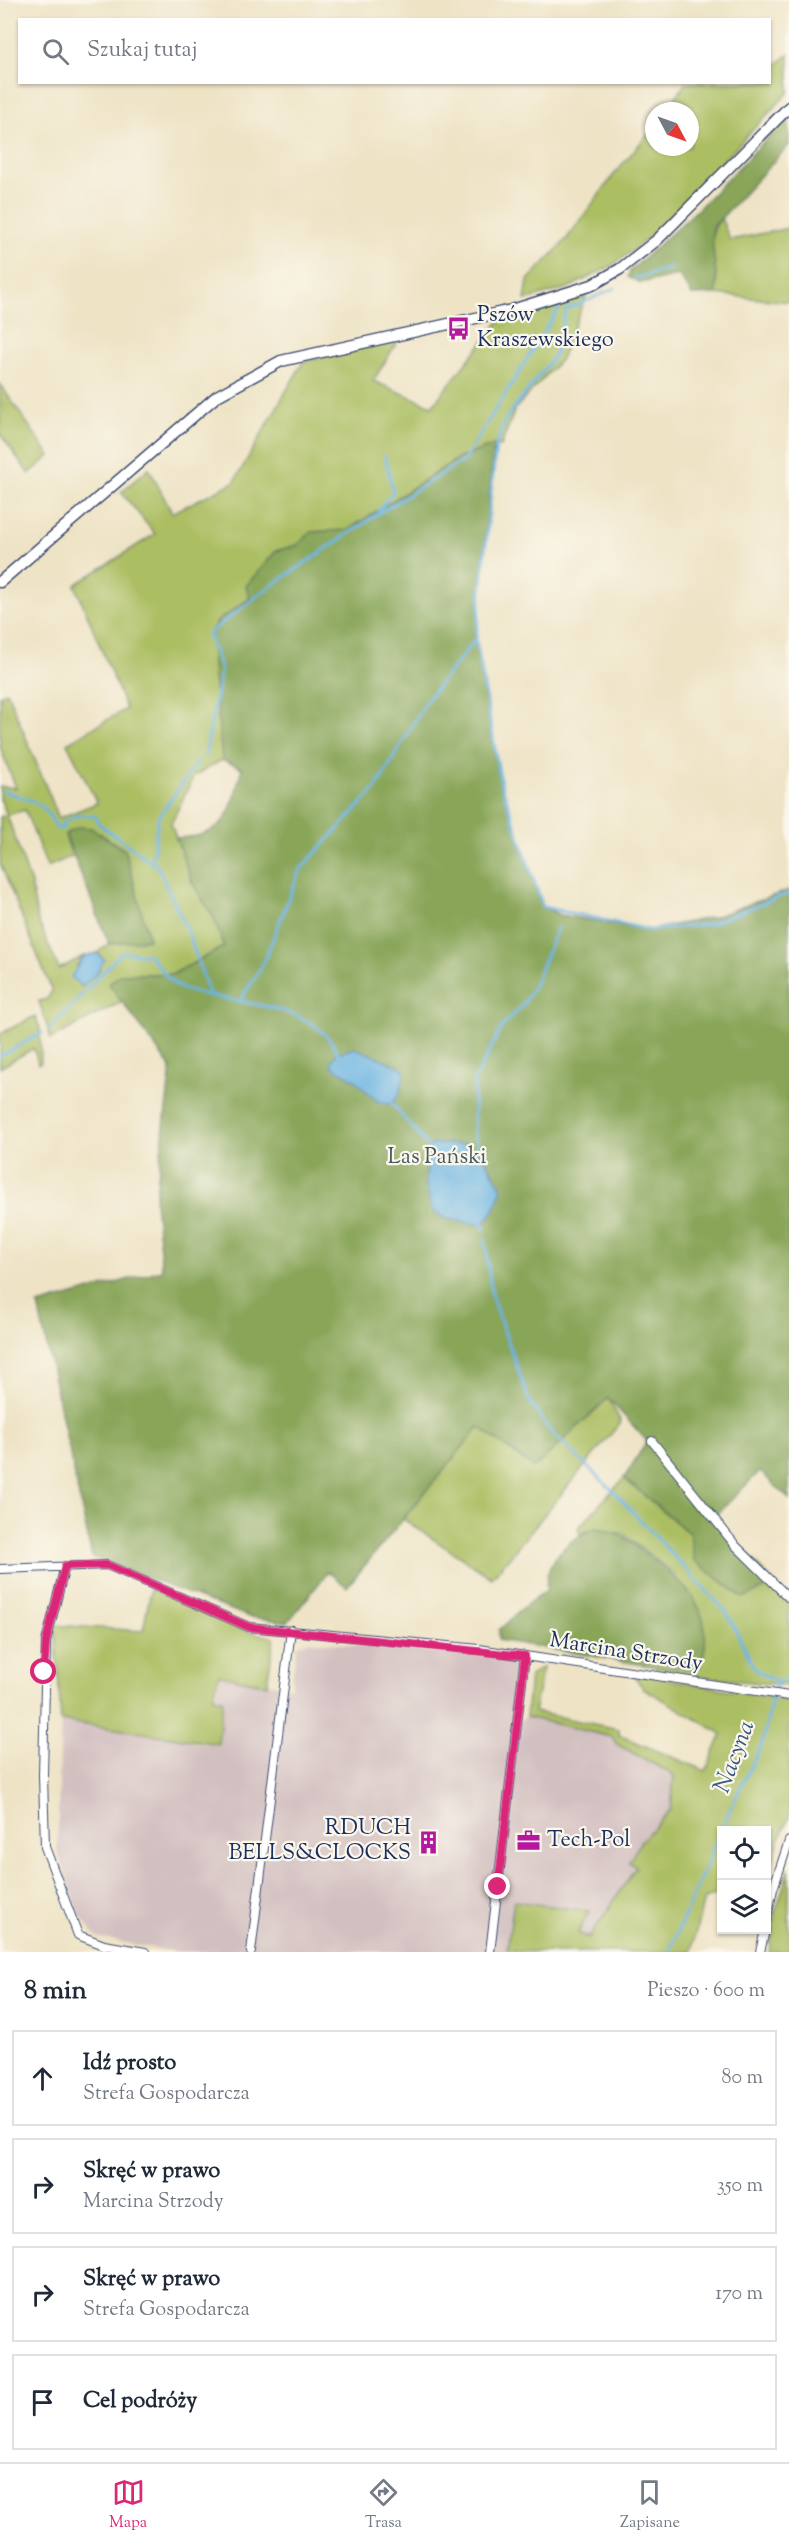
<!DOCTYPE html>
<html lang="pl">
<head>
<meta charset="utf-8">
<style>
	:root { --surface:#fff; --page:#f6f6f7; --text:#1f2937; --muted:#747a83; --line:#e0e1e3; --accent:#db2777 }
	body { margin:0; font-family:"Sorts Mill Goudy",serif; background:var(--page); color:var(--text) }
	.controls { position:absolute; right:18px; bottom:18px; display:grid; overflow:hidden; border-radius:0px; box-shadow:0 2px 4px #0004 }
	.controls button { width:54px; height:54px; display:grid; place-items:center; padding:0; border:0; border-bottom:2px solid var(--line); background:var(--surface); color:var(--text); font:30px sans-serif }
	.compass { position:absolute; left:645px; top:102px; width:54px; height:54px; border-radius:50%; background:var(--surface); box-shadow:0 2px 4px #0004; rotate:131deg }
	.stop { position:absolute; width:18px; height:18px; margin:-14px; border:4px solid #db2777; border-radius:50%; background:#fff }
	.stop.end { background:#db2777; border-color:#fff; box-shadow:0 2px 6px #0008 }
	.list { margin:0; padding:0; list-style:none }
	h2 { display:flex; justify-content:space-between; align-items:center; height:78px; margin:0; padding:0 24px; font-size:26px }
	h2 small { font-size:20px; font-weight:400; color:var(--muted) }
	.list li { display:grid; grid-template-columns:39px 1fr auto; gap:18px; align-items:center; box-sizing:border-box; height:96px; margin:0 12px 12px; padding:0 12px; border:2px solid var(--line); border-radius:0px }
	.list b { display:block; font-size:22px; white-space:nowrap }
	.list p { margin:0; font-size:20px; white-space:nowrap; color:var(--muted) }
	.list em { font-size:20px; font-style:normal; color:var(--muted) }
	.icon { flex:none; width:33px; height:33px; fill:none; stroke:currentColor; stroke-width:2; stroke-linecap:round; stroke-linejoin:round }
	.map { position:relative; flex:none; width:789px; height:1952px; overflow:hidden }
	.search { position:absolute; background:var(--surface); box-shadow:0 2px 4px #0004; left:18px; right:18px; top:18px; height:66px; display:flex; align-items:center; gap:15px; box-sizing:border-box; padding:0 21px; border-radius:0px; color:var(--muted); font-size:22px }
	.sheet { height:510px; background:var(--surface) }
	nav { display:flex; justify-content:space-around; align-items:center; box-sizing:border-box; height:84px; border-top:2px solid var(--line); background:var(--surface); font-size:16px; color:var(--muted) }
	nav a { display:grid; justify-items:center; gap:3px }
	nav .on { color:var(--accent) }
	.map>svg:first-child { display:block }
	.industrial { fill:#d2bfc0 }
	.green { fill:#abbe62; stroke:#637660; stroke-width:1.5; fill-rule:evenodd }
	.forest { fill:#88a558; stroke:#526a5b; stroke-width:1.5 }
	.water { fill:#6ab4e2; stroke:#4272a0; stroke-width:1.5 }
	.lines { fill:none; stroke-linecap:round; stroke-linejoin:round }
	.stream { stroke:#6ab4e2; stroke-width:3 }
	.minor-casing { stroke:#3b4a6d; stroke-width:10 }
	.tertiary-casing { stroke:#3b4a6d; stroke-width:13 }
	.minor { stroke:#fff; stroke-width:8 }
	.tertiary { stroke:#fff; stroke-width:10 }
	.route { stroke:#db2777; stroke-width:8 }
	.labels { text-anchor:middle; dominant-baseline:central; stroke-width:4.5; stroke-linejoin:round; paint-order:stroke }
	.poi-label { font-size:22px; fill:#1b2f5e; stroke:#fbf7ec; text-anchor:start }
	.park-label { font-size:22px; fill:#465a5f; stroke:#fbf7ec }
	.street-label { font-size:22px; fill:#1b2f5e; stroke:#fbf7ec }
	.water-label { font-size:24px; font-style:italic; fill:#335786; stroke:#fbf7ec }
</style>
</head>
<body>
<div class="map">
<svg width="789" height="1952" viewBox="0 0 789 1952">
	<rect width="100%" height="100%" fill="#fbf7ec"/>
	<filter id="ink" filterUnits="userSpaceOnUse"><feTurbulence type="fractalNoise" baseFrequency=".0167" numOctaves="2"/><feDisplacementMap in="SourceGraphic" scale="12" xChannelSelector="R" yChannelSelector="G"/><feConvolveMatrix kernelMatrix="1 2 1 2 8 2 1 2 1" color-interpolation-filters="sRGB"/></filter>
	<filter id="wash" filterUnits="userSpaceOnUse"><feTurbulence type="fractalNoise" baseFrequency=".008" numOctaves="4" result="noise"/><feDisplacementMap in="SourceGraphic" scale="24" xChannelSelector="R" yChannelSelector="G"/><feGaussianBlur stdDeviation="1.35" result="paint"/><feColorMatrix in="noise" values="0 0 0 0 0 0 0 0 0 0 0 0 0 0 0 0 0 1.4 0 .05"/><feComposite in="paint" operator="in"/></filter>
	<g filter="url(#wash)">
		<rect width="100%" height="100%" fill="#eee3c5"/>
		<path class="industrial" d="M 307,1641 L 509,1658 L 518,1669 L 509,1728 L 526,1717 L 612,1737 L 619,1745 L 674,1776 L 671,1809 L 641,1841 L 636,1866 L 589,1938 L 578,1933 L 589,1911 L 514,1901 L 507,1949 L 520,1952 L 177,1952 L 97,1938 L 80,1916 L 57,1850 L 61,1721 L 166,1737 L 176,1736 L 198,1743 L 219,1745 L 224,1700 L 215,1697 L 220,1677 L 291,1687 L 297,1646 Z"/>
		<path class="green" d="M 789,54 L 789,92 L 654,233 L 634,250 L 611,266 L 568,288 L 525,300 L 528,280 L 565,241 L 616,172 L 654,127 L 654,147 L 690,147 L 690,111 L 666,111 L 686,83 L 770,82 L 770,70 Z
			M 721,218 L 730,240 L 789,228 L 789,302 L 716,294 C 719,267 702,240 721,218 Z
			M 586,296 L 561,359 L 515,409 L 501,446 L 494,445 L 457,459 L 348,530 L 311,532 L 298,545 L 276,551 L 250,598 L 218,621 L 222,760 L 194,776 L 171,824 L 193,884 L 214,918 L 224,947 L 173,974 L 121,974 L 109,984 L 123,1001 L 51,1039 L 39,1001 L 47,999 L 52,991 L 0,863 L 0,817 L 7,815 L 0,799 L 0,786 L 16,788 L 0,747 L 0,695 L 7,692 L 59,818 L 97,803 L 67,743 L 126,709 L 75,585 L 155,534 L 121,492 L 149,468 L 172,513 L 234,482 L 303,362 L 399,339 L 373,381 L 432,406 L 501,319 ZM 25,810 L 47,867 L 72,856 L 65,835 L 149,939 L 109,944 L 97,953 L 104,960 L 76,966 L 84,956 L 59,969 L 37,918 L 31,884 L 7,815 Z
			M 0,384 L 50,456 L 29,474 L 0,434 Z
			M 35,1016 L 40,1028 L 41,1063 L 38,1064 L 34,1048 L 0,1068 L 0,1034 Z
			M 608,1398 L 621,1422 L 492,1578 L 403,1519 L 479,1427 L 534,1468 Z
			M 624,1478 L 690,1534 L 772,1586 L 789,1605 L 789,1686 L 655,1672 L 656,1667 L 691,1669 L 701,1666 L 675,1575 L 623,1534 L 595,1528 L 580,1534 L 578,1528 Z
			M 151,1588 L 228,1625 L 274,1638 L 267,1685 L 219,1675 L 213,1697 L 223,1700 L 218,1744 L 61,1721 L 55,1625 L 143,1631 Z
			M 543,1667 L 534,1712 L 619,1729 L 619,1735 L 706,1771 L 722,1734 L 643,1688 L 631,1672 L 789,1701 L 789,1818 L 780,1837 L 768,1879 L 766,1830 L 722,1830 L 721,1893 L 704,1899 L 691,1952 L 520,1952 L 507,1949 L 514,1901 L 589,1911 L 578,1933 L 589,1938 L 636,1867 L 629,1862 L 641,1841 L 671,1809 L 674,1775 L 618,1745 L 612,1737 L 526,1717 L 530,1676 Z
			M 789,1869 L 789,1952 L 769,1952 L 775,1913 Z"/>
		<path class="forest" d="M 789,116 L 789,145 L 713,227 C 710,250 719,271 716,294 L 692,295 L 679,275 L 641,283 L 628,277 L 630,271 L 695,212 Z
			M 494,445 L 476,639 L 501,784 L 543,907 L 560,915 L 650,930 L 714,917 L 789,890 L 789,1499 L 760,1471 L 714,1517 L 775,1584 L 743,1598 L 694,1560 L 690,1534 L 624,1478 L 647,1441 L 608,1398 L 534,1468 L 479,1427 L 347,1587 L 328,1572 L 288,1622 L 250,1617 L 92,1557 L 38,1305 L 162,1270 L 155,1201 L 171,1068 L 109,984 L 121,974 L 173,974 L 224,947 L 214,918 L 193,884 L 176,838 C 228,837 230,813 242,768 L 222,760 L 210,632 L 218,621 L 250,599 L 246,586 L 276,551 L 298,545 L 311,532 L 348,530 L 457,459 Z
			M 78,827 L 91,828 L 125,850 L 149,939 L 109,944 L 65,834 Z
			M 595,1528 C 622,1531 627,1540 647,1555 C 688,1587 717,1610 701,1666 L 680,1669 L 656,1667 L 499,1640 L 499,1630 L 527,1604 L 547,1590 C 542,1561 571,1538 595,1528 Z"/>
		<path class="water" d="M 97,953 L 104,960 L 98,972 L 82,987 L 71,977 L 84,956 Z
			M 355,1048 L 401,1067 L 405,1072 L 399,1095 L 392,1104 C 374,1105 367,1090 355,1080 C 348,1075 340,1072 333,1067 L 331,1062 L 337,1053 Z
			M 436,1144 L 465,1144 L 484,1157 L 502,1188 L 495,1209 L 483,1225 L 446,1219 L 432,1210 L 426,1185 L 428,1146 Z"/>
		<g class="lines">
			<path class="stream" d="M 635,278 L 671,268
				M 615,288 L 566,310 L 555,355 L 506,418 L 496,445 L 476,639 L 501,784 L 543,907 L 650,930 L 709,924 L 789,893
				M 379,513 L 464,460 L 559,308
				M 205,757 L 221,669 L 208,634 L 258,595 L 376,515 L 393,491 L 385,456
				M 4,791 C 33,802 41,798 57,828 L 62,829 L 64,827 L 62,823 L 79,815 L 95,816 L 99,824 L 158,867 L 188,932 L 209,994
				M 152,864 L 158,818 L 198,761
				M 240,1001 L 263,964 L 300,870 L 376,788 L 427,700 L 476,639
				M 50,1029 L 122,952 L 149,955 C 158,964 170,984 181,988 C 230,1006 313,999 338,1053
				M 0,1056 L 42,1033
				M 392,1104 L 428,1146
				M 484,1157 L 474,1136 L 474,1081 L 503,1025 L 522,1006 L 534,986 L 557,928
				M 483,1225 L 484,1230
				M 485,1239 L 492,1297 L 529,1400 L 550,1431 L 613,1491 L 727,1613 L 755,1669 L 776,1682
				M 776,1682 L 789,1680
				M 669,1952 L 731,1807 L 762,1744 L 776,1682"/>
		</g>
	</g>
	<g filter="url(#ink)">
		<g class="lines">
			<defs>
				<path id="minor" d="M 652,1441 L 736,1546 L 789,1598
					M 65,1566 L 46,1642 L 43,1775 L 45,1847 L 78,1935 L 104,1945 L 145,1952
					M 0,1569 L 107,1565 L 249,1627 L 479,1649 L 789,1696
					M 766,1922 L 773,1889 L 789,1841
					M 251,1952 L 291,1630
					M 490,1952 L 525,1656
					M 760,1952 L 765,1930"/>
				<path id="tertiary" d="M 0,582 L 217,396 L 281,361 L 512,310 L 592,285 L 620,269 L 657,240 L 789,107"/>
			</defs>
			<use href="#minor" class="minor-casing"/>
			<use href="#tertiary" class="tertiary-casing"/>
			<use href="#minor" class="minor"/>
			<use href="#tertiary" class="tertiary"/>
		</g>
	</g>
	<g class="lines" filter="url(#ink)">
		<path class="route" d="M 44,1672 L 46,1642 L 65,1566 L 107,1565 L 249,1627 L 525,1656 L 498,1887"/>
	</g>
	<defs>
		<symbol id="bus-bare" viewBox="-9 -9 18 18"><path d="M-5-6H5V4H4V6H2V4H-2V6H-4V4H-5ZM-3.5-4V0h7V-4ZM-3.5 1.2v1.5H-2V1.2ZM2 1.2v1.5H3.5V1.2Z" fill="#b5179e" stroke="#fbf7ec" stroke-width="2.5" paint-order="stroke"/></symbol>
		<symbol id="office-bare" viewBox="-9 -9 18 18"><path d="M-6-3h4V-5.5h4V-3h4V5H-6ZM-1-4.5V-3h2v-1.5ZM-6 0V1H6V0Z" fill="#b5179e" stroke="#fbf7ec" stroke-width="2.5" paint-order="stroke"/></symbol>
		<symbol id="building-bare" viewBox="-9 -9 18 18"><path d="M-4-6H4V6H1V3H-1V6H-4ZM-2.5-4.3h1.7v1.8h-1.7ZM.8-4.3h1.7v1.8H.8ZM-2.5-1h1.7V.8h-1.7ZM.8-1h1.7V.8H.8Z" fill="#b5179e" stroke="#fbf7ec" stroke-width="2.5" paint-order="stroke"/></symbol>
	</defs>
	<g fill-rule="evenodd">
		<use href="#bus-bare" x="442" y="312" width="33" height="33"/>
		<use href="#office-bare" x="512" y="1824" width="33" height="33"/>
		<use href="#building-bare" x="412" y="1826" width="33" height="33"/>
	</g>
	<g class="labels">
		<g class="poi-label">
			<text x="477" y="316">Pszów<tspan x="477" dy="25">Kraszewskiego</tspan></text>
			<text x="411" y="1829" text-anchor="end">RDUCH<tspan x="411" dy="25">BELLS&amp;CLOCKS</tspan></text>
			<text x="547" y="1841">Tech-Pol</text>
		</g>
		<g class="park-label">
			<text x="437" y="1158">Las Pański</text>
		</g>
		<g class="street-label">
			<text transform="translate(626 1653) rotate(9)">Marcina Strzody</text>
		</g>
		<g class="water-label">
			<text transform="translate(735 1757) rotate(-69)">Nacyna</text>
		</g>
	</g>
</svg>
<div class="controls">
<button><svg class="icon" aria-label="locate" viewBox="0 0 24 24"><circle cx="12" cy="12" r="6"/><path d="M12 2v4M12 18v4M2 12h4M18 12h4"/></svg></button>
<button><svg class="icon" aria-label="layers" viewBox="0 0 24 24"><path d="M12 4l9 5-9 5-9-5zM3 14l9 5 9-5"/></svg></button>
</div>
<svg class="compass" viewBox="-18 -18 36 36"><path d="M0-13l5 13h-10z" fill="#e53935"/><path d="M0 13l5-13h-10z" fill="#747a83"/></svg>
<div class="stop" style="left:44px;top:1672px"></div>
<div class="stop end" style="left:498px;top:1887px"></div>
<div class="search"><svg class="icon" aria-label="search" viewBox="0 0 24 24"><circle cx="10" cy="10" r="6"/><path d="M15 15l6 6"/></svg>Szukaj tutaj</div>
</div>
<section class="sheet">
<h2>8 min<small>Pieszo · 600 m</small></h2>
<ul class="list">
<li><svg class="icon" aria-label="ahead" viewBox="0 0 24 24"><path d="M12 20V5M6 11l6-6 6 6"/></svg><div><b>Idź prosto</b><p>Strefa Gospodarcza</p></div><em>80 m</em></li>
<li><svg class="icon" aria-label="right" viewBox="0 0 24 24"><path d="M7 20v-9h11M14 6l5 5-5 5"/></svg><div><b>Skręć w prawo</b><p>Marcina Strzody</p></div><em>350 m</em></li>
<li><svg class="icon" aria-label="right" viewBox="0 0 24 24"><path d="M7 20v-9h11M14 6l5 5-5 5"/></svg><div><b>Skręć w prawo</b><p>Strefa Gospodarcza</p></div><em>170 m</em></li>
<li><svg class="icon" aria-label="arrive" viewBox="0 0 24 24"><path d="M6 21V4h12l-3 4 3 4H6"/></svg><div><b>Cel podróży</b></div></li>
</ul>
</section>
<nav>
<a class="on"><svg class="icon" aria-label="map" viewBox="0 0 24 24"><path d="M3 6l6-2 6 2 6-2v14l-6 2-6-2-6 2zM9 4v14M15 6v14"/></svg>Mapa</a>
<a><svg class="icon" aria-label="directions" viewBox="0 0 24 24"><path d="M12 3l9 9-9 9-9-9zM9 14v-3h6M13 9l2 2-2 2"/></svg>Trasa</a>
<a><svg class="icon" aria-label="saved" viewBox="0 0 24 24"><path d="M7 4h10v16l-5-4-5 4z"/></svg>Zapisane</a>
</nav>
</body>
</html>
